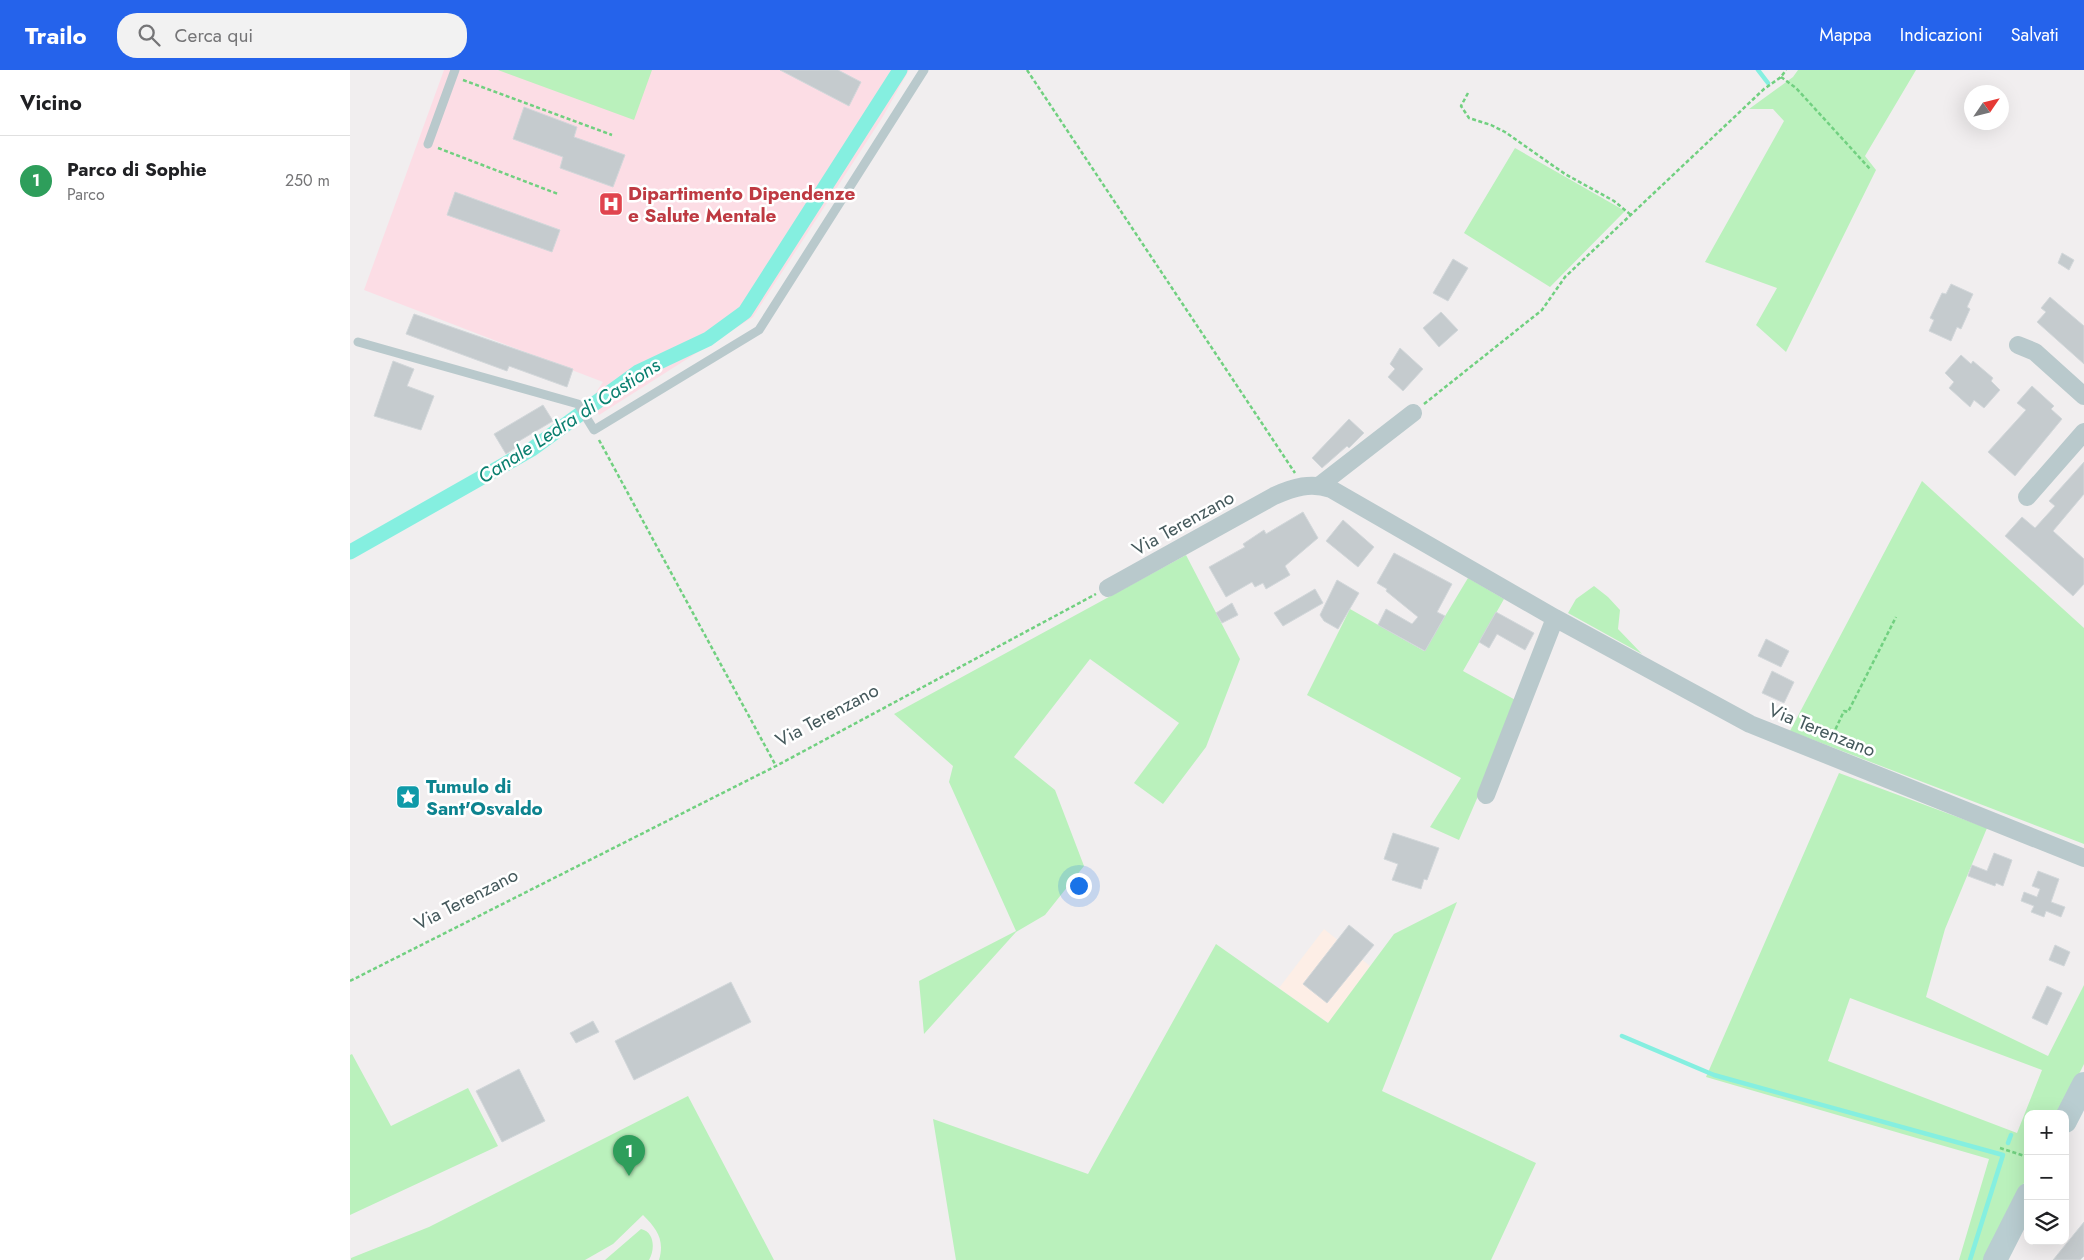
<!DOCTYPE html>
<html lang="it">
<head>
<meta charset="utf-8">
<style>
	:root { --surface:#fff; --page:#f2f2f2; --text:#202124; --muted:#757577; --line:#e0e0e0; --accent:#2563eb }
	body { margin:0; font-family:Jost,sans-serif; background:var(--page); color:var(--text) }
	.controls { position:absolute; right:15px; bottom:15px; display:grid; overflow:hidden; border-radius:10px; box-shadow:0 5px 20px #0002 }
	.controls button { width:45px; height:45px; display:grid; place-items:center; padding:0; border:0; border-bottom:1px solid var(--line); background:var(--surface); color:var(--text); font:25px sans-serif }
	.compass { position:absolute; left:1614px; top:15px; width:45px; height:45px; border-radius:50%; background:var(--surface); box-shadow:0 5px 20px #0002; rotate:55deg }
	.you { position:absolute; left:728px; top:815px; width:18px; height:18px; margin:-12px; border:4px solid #fff; border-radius:50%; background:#1a73e8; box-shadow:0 0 0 8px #1a73e833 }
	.badge { display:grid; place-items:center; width:32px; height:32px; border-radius:50%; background:var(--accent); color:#fff; font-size:16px; font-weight:700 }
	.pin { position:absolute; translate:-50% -41px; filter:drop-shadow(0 1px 2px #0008) }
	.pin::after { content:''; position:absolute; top:26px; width:18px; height:15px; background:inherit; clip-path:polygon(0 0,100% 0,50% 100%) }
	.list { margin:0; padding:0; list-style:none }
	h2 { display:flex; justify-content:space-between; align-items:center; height:65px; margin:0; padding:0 20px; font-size:21px }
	h2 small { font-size:16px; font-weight:400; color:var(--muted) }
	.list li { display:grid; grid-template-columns:32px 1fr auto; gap:15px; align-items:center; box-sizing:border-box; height:90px; padding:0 20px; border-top:1px solid var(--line) }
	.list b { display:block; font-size:19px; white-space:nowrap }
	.list p { margin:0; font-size:16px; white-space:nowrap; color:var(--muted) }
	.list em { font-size:16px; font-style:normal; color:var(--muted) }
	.icon { flex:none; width:28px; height:28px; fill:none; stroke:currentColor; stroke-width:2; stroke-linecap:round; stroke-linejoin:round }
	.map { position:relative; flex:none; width:1734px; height:1190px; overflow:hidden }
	header { display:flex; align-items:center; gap:30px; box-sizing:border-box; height:70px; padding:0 25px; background:var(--accent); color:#fff }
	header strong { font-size:24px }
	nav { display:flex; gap:28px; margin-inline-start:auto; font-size:18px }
	.search { width:350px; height:45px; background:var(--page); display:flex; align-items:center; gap:12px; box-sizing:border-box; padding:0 18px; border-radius:20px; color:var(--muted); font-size:19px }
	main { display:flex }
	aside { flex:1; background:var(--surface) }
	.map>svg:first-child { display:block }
	.commercial { fill:#fdeee6 }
	.medical { fill:#fcdde5 }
	.green { fill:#baf1bc; fill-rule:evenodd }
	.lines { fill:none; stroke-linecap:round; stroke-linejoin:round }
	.stream { stroke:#85efe0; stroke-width:4.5 }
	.canal { stroke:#85efe0; stroke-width:15 }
	.building { fill:#c5cbce; stroke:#d2d7da }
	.path { stroke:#71d080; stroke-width:2.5; stroke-dasharray:4 2.5; stroke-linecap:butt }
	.lane { stroke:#b9c9cc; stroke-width:9 }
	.street { stroke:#b9c9cc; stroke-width:18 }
	.secondary { stroke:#b9cdd1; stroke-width:24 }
	.labels { text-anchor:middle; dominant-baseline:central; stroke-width:5; stroke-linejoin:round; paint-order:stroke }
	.health-label { font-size:19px; font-weight:bold; fill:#be3a42; stroke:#fff; text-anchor:start }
	.street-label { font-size:19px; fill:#45595c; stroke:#fff }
	.culture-label { font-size:19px; font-weight:bold; fill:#0d838f; stroke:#fff; text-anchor:start }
	.water-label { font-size:20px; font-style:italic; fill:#097f6f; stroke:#fff }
</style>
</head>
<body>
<header>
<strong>Trailo</strong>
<div class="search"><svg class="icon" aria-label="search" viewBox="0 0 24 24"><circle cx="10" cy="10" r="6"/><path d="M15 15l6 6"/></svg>Cerca qui</div>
<nav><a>Mappa</a><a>Indicazioni</a><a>Salvati</a></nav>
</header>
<main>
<aside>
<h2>Vicino<small></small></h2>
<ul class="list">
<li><span class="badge" style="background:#2e9e5b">1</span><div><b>Parco di Sophie</b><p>Parco</p></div><em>250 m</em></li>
</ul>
</aside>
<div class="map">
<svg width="1734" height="1190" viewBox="0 0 1734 1190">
	<rect width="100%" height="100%" fill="#f1eeef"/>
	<path class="commercial" d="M 974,859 L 1020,896 L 979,953 L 929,918 Z"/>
	<path class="medical" d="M 94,0 L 559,0 L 532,48 L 403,247 L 249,345 L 240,331 L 253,312 L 14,220 Z"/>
	<path class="green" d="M 148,0 L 302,0 L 284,50 Z
		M 1448,0 L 1566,0 L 1515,86 L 1526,100 L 1436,282 L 1406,255 L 1427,218 L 1355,192 L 1434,51 L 1423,39 L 1399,39 L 1443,7 Z
		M 1165,78 L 1275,141 L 1200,217 L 1114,163 Z
		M 1572,411 L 1734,558 L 1734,774 L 1440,661 Z
		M 836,485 L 890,589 L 856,677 L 813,734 L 784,713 L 829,653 L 740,589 L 664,687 L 705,720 L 734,796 L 695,845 L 666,862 L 574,964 L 569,911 L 666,861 L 599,712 L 603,696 L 544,644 Z
		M 1118,508 L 1154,529 L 1113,601 L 1169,632 L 1109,770 L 1080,757 L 1111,708 L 957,625 L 1000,539 L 1074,581 Z
		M 1244,516 L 1258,527 L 1270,540 L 1268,559 L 1292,584 L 1218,543 L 1226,529 Z
		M 1489,703 L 1637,758 L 1595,859 L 1576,927 L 1698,986 L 1734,915 L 1734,994 L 1709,1044 L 1678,1044 L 1678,1105 L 1635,1190 L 1609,1190 L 1639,1089 L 1356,1007 ZM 1500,928 L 1692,1000 L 1667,1063 L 1478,991 Z
		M 1107,832 L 1032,1021 L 1186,1093 L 1141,1190 L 606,1190 L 583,1049 L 738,1104 L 866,874 L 978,953 L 1044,864 Z
		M 2,984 L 41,1056 L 118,1018 L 148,1076 L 0,1145 L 0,985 Z
		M 338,1026 L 424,1190 L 309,1190 C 315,1170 307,1159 293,1145 L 263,1174 L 235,1190 L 1,1190 L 1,1188 L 79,1157 Z
		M 291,1159 C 305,1162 305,1180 299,1190 L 255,1190 Z"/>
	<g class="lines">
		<path class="stream" d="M 1408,0 L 1418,13
			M 1272,966 L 1364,1005 L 1653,1085 L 1620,1190
			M 1658,1073 L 1661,1065"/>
		<path class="canal" d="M 0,482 L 182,379 L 288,302 L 358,269 L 395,242 L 550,0"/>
	</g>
	<path class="building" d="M 430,0 L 488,0 L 511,12 L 499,36 Z
		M 174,37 L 227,57 L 224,67 L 275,85 L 263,117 L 210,98 L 213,87 L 163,69 Z
		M 105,122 L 210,160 L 202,182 L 97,145 Z
		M 1712,183 L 1724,190 L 1719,200 L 1708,193 Z
		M 1103,189 L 1118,198 L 1098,231 L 1083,223 Z
		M 1601,214 L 1623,224 L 1617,237 L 1620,239 L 1611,259 L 1607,257 L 1601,271 L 1579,261 L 1584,250 L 1580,248 L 1592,223 L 1596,224 Z
		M 1700,227 L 1734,256 L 1734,294 L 1687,252 L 1696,242 L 1691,238 Z
		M 1091,242 L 1108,260 L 1089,277 L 1073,258 Z
		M 64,244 L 223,299 L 217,317 L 159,296 L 157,301 L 56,264 Z
		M 1050,278 L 1073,299 L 1053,321 L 1038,307 L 1045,299 L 1040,294 Z
		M 1611,285 L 1621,294 L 1623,291 L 1643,308 L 1641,311 L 1650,320 L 1634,338 L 1624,330 L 1620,337 L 1599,318 L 1604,312 L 1595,303 Z
		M 43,291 L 64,299 L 57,316 L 84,326 L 71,360 L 24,346 Z
		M 1682,316 L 1704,336 L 1701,339 L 1712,349 L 1665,406 L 1638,382 L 1676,340 L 1667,333 Z
		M 193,335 L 203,351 L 164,374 L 167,377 L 156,384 L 144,364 Z
		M 999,349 L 1014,363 L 999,378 L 997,376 L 972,398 L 962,388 Z
		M 1734,392 L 1734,424 L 1703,461 L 1734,489 L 1734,514 L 1723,526 L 1655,466 L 1672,447 L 1685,458 L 1705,436 L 1699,431 Z
		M 953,442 L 968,468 L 935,496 L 940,505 L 916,519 L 913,513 L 905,517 L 902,512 L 876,527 L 859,497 L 895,477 L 893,474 L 914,460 L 916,464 Z
		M 993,450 L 1024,477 L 1008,497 L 976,471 Z
		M 1044,483 L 1102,514 L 1087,542 L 1095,546 L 1075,581 L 1028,555 L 1036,539 L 1062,554 L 1068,547 L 1036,521 L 1037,519 L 1027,513 Z
		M 987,510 L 1009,523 L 988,559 L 974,551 L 970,545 Z
		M 965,519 L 973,533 L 933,556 L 924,543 Z
		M 882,533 L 888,545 L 872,553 L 866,543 Z
		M 1146,542 L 1184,563 L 1175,580 L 1147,564 L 1139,578 L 1129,572 Z
		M 1416,569 L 1439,581 L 1431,597 L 1408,586 Z
		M 1422,601 L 1444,612 L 1434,633 L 1412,623 Z
		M 1043,763 L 1089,778 L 1077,810 L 1074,809 L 1071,819 L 1042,810 L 1048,794 L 1034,789 Z
		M 1644,783 L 1662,790 L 1653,816 L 1646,813 L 1645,816 L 1618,806 L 1622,795 L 1637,801 Z
		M 1688,801 L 1709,809 L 1701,832 L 1715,837 L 1711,847 L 1696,841 L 1694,847 L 1681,842 L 1684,836 L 1671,831 L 1674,822 L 1687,827 L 1690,819 L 1682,816 Z
		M 999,855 L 1024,875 L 977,933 L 953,914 Z
		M 1705,875 L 1720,882 L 1714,896 L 1699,890 Z
		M 381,912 L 401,952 L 284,1010 L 265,971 Z
		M 1697,916 L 1712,923 L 1697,955 L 1682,948 Z
		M 243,951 L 249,962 L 226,973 L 220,963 Z
		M 169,999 L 195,1051 L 152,1072 L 126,1021 Z
		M 1734,1152 L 1734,1186 L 1730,1190 L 1703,1190 Z"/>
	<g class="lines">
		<path class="path" d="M 677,0 L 945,403
			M 1431,7 L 1446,18 L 1520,99
			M 113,10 L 262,65
			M 1118,23 L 1111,36 L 1119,48 L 1141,55 L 1155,62 L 1215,104 L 1264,131 L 1281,145
			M 88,78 L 208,124
			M 1074,334 L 1192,240 L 1215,207 L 1414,19 L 1431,7 L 1436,0
			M 249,370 L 426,696
			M 1480,671 L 1494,641 L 1498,642 L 1546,547
			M 0,911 L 426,696 L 746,524
			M 1650,1078 L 1678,1087"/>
		<path class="lane" d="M 78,74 L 105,0
			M 8,272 L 228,334 L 244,360 L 409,260 L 574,0"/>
		<path class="street" d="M 1668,275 L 1685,282 L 1734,326
			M 970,415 L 1063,343
			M 1677,427 L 1734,362
			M 758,518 L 924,426 C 944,417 961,412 981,419 L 1205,548 L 1400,654 L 1734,788
			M 1136,725 L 1205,548"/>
		<path class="secondary" d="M 1715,1051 L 1734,1014
			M 1645,1190 L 1678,1125"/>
	</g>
	<defs>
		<symbol id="hospital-square" viewBox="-11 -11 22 22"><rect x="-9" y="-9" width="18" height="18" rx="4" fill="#e0444e" stroke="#fff"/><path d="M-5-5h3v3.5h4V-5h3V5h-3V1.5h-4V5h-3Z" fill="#fff"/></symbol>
		<symbol id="sight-square" viewBox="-11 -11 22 22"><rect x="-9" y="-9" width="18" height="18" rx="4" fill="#0f9aa8" stroke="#fff"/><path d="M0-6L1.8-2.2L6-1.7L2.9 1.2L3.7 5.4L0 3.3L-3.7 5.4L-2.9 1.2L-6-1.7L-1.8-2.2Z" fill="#fff"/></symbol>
	</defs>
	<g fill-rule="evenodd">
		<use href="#hospital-square" x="247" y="120" width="28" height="28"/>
		<use href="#sight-square" x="44" y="713" width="28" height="28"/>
	</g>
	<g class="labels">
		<g class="health-label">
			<text x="278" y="123">Dipartimento Dipendenze<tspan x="278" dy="22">e Salute Mentale</tspan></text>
		</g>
		<g class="street-label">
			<text transform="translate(833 453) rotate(-29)">Via Terenzano</text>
			<text transform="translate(477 645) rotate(-28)">Via Terenzano</text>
			<text transform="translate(1472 660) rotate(22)">Via Terenzano</text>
			<text transform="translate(116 829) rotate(-27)">Via Terenzano</text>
		</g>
		<g class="culture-label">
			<text x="76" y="716">Tumulo di<tspan x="76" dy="22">Sant'Osvaldo</tspan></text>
		</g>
		<g class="water-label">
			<text transform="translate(219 351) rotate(-33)">Canale Ledra di Castions</text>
		</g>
	</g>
</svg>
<div class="controls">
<button>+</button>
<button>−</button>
<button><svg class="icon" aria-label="layers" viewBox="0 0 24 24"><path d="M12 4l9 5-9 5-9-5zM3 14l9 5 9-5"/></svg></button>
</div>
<svg class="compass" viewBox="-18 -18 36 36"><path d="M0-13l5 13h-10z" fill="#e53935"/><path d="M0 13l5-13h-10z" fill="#757577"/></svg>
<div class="you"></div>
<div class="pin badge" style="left:279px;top:1106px;background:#2e9e5b">1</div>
</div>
</main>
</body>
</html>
